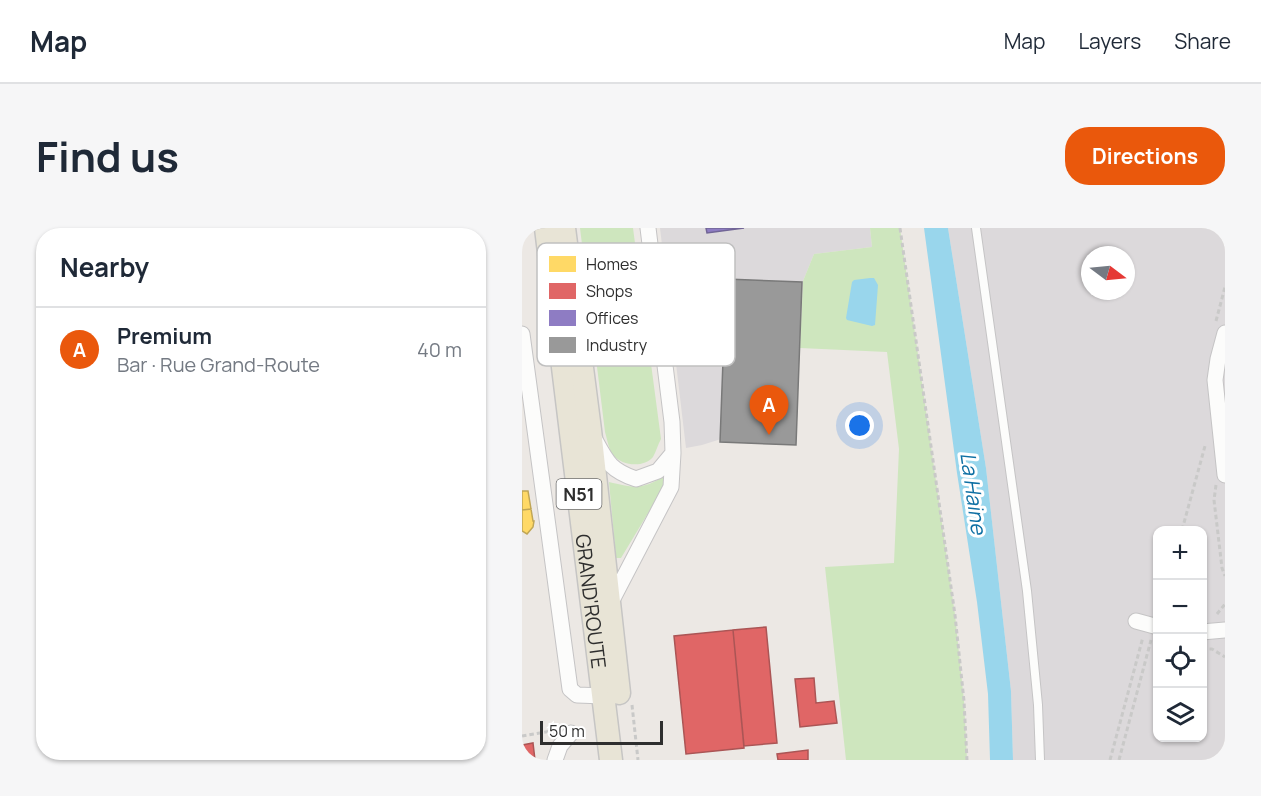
<!DOCTYPE html>
<html lang="en">
<head>
<meta charset="utf-8">
<style>
	:root { --surface:#fff; --page:#f6f6f7; --text:#1f2937; --muted:#747a83; --line:#e0e1e3; --accent:#ea580c }
	body { margin:0; font-family:Manrope,sans-serif; background:var(--page); color:var(--text) }
	.controls { position:absolute; right:18px; bottom:18px; display:grid; overflow:hidden; border-radius:12px; box-shadow:0 2px 4px #0004 }
	.controls button { width:54px; height:54px; display:grid; place-items:center; padding:0; border:0; border-bottom:2px solid var(--line); background:var(--surface); color:var(--text); font:30px sans-serif }
	.compass { position:absolute; left:559px; top:18px; width:54px; height:54px; border-radius:50%; background:var(--surface); box-shadow:0 2px 4px #0004; rotate:106deg }
	.scale { position:absolute; left:18px; bottom:15px; width:123px; box-sizing:border-box; padding-left:6px; border:3px solid #2e2e2e; border-top:0; font-size:16px; line-height:21px; white-space:nowrap; color:#2e2e2e; -webkit-text-stroke:4px #fff; paint-order:stroke }
	.you { position:absolute; left:338px; top:198px; width:21px; height:21px; margin:-15px; border:4px solid #fff; border-radius:50%; background:#1a73e8; box-shadow:0 0 0 9px #1a73e833 }
	.badge { display:grid; place-items:center; width:39px; height:39px; border-radius:50%; background:var(--accent); color:#fff; font-size:20px; font-weight:700 }
	.pin { position:absolute; translate:-50% -50px; filter:drop-shadow(0 2px 3px #0008) }
	.pin::after { content:''; position:absolute; top:32px; width:21px; height:18px; background:inherit; clip-path:polygon(0 0,100% 0,50% 100%) }
	.list { margin:0; padding:0; list-style:none }
	h2 { display:flex; justify-content:space-between; align-items:center; height:78px; margin:0; padding:0 24px; font-size:26px }
	h2 small { font-size:20px; font-weight:400; color:var(--muted) }
	.list li { display:grid; grid-template-columns:39px 1fr auto; gap:18px; align-items:center; box-sizing:border-box; height:84px; padding:0 24px; border-top:2px solid var(--line) }
	.list b { display:block; font-size:22px; white-space:nowrap }
	.list p { margin:0; font-size:20px; white-space:nowrap; color:var(--muted) }
	.list em { font-size:20px; font-style:normal; color:var(--muted) }
	.icon { flex:none; width:33px; height:33px; fill:none; stroke:currentColor; stroke-width:2; stroke-linecap:round; stroke-linejoin:round }
	.map { position:relative; flex:none; width:703px; height:532px; overflow:hidden; border-radius:24px }
	header { display:flex; align-items:center; gap:36px; box-sizing:border-box; height:84px; padding:0 30px; background:var(--surface); border-bottom:2px solid var(--line) }
	header strong { font-size:28px }
	nav { display:flex; gap:33px; margin-inline-start:auto; font-size:21px }
	.intro { display:flex; align-items:center; justify-content:space-between; box-sizing:border-box; height:144px; padding:0 36px }
	h1 { margin:0; font-size:42px }
	.button { padding:15px 27px; border-radius:24px; background:var(--accent); color:#fff; font-size:21px; font-weight:700 }
	main { display:flex; gap:36px; padding:0 36px }
	aside { flex:1; background:var(--surface); border-radius:24px; box-shadow:0 2px 4px #0004 }
	.map>svg:first-child { display:block }
	.industrial { fill:#dcd9db; fill-rule:evenodd }
	.green { fill:#cee6be }
	.water { fill:#99d6ec }
	.homes { fill:#ffd966; stroke:#c0a655; stroke-width:1.5 }
	.shops { fill:#e06666; stroke:#ab5555; stroke-width:1.5 }
	.offices { fill:#8e7cc3; stroke:#716596; stroke-width:1.5 }
	.industry { fill:#999; stroke:#797979; stroke-width:1.5 }
	.lines { fill:none; stroke-linecap:round; stroke-linejoin:round }
	.lane-casing { stroke:#c5c4c5; stroke-width:10 }
	.street-casing { stroke:#c5c4c5; stroke-width:17 }
	.primary-casing { stroke:#c6c5c4; stroke-width:25 }
	.path { stroke:#c9c9c8; stroke-width:3; stroke-dasharray:4.5 3; stroke-linecap:butt }
	.lane { stroke:#fcfcfb; stroke-width:8 }
	.street { stroke:#fcfcfb; stroke-width:15 }
	.primary { stroke:#e8e4d6; stroke-width:22 }
	.labels { text-anchor:middle; dominant-baseline:central; stroke-width:6; stroke-linejoin:round; paint-order:stroke }
	.shield { fill:#fff; stroke:#6d6d6d; stroke-width:1.5 }
	.shield-label { font-size:18px; font-weight:bold; fill:#2e2e2e }
	.street-label { font-size:20px; fill:#2e2e2e; stroke:#fff }
	.water-label { font-size:21px; font-style:italic; fill:#0d6fa3; stroke:#fff }
	.key { fill:#fff; stroke:#c0c0c0; stroke-width:1.5 }
	.key-label { font-size:16px; fill:#2e2e2e }
</style>
</head>
<body>
<header>
<strong>Map</strong>
<nav><a>Map</a><a>Layers</a><a>Share</a></nav>
</header>
<div class="intro"><h1>Find us</h1><a class="button">Directions</a></div>
<main>
<aside>
<h2>Nearby<small></small></h2>
<ul class="list">
<li><span class="badge">A</span><div><b>Premium</b><p>Bar · Rue Grand-Route</p></div><em>40 m</em></li>
</ul>
</aside>
<div class="map">
<svg width="703" height="532" viewBox="0 0 703 532">
	<rect width="100%" height="100%" fill="#ece8e4"/>
	<path class="industrial" d="M 138,0 L 348,0 L 350,19 L 292,26 L 281,53 L 273,215 L 199,211 L 180,217 L 164,220 Z
		M 426,0 L 703,0 L 703,532 L 491,532 L 489,463 L 464,240 ZM 568,27 L 604,27 L 604,63 L 568,63 ZM 636,302 L 680,302 L 680,509 L 636,509 Z"/>
	<path class="green" d="M 58,0 L 111,0 L 139,211 C 136,216 134,224 131,229 C 122,240 100,238 91,227 C 87,222 85,211 83,204 Z
		M 348,0 L 378,0 L 433,387 L 442,473 L 445,532 L 324,532 L 303,339 L 372,335 L 377,221 L 365,124 L 278,120 L 281,53 L 292,26 L 350,19 Z
		M 144,247 L 140,262 L 99,330 L 94,330 L 87,254 C 112,260 121,262 144,247 Z"/>
	<path class="water" d="M 402,0 L 426,0 L 464,240 L 489,463 L 491,532 L 468,532 L 466,466 L 455,374 L 435,245 Z
		M 348,50 L 352,50 L 356,57 L 353,97 L 350,98 L 325,92 L 324,90 L 330,54 L 332,52 Z"/>
	<path class="homes" d="M 0,263 L 6,263 L 9,281 L 0,282 Z
		M 9,281 L 11,293 L 12,293 L 11,299 L 5,306 L 0,303 L 0,282 Z"/>
	<path class="shops" d="M 244,399 L 255,515 L 222,518 L 211,402 Z
		M 211,402 L 222,520 L 164,526 L 152,408 Z
		M 292,450 L 294,475 L 312,473 L 315,495 L 278,499 L 273,451 Z
		M 11,515 L 13,532 L 0,532 L 0,517 Z
		M 286,522 L 286,532 L 256,532 L 255,526 Z"/>
	<path class="offices" d="M 184,0 L 222,0 L 185,5 Z"/>
	<path class="industry" d="M 204,51 L 280,54 L 274,217 L 198,214 Z"/>
	<g class="lines">
		<defs>
			<path id="lane" d="M 454,0 L 505,363 L 516,477 L 518,532"/>
			<path id="street" d="M 703,105 L 696,131 L 693,152 L 703,247
				M 0,106 L 48,461 L 55,467 L 82,468
				M 72,210 C 85,234 88,242 114,251 L 136,243 L 151,225
				M 88,376 L 149,259 L 151,225 L 150,194 L 126,0
				M 614,393 L 636,399
				M 680,404 L 703,402
				M 33,532 L 38,518 L 49,505"/>
			<g id="primary">
				<path id="s1" d="M 24,0 L 89,532"/>
				<path d="M 42,0 L 68,202 L 97,465"/>
			</g>
		</defs>
		<use href="#lane" class="lane-casing"/>
		<use href="#street" class="street-casing"/>
		<use href="#primary" class="primary-casing"/>
		<path class="path" d="M 378,0 L 433,387 L 442,473 L 445,532
			M 694,93 L 703,59
			M 694,257 L 692,272 L 700,340 L 703,348
			M 660,302 L 683,218
			M 695,386 L 703,376
			M 680,421 L 690,421 L 703,429
			M 110,477 L 116,532
			M 0,508 L 29,503
			M 588,532 L 621,409
			M 597,532 L 629,412"/>
		<use href="#lane" class="lane"/>
		<use href="#street" class="street"/>
		<use href="#primary" class="primary"/>
	</g>
	<g class="labels">
		<rect class="shield" x="34.5" y="251" width="45" height="30" rx="4.5"/>
		<g class="shield-label">
			<text x="57" y="266">N51</text>
		</g>
		<g class="street-label">
			<text stroke="none"><textPath href="#s1" startOffset="376">GRAND'ROUTE</textPath></text>
		</g>
		<g class="water-label">
			<text transform="translate(452 265) rotate(82)">La Haine</text>
		</g>
	</g>
	<rect x="15" y="15" width="198" height="123" rx="9" class="key"/>
	<rect x="27" y="28" width="27" height="16" fill="#ffd966"/>
	<rect x="27" y="55" width="27" height="16" fill="#e06666"/>
	<rect x="27" y="82" width="27" height="16" fill="#8e7cc3"/>
	<rect x="27" y="109" width="27" height="16" fill="#999"/>
	<g class="key-label">
		<text x="64" y="42">Homes</text>
		<text x="64" y="69">Shops</text>
		<text x="64" y="96">Offices</text>
		<text x="64" y="123">Industry</text>
	</g>
</svg>
<div class="controls">
<button>+</button>
<button>−</button>
<button><svg class="icon" aria-label="locate" viewBox="0 0 24 24"><circle cx="12" cy="12" r="6"/><path d="M12 2v4M12 18v4M2 12h4M18 12h4"/></svg></button>
<button><svg class="icon" aria-label="layers" viewBox="0 0 24 24"><path d="M12 4l9 5-9 5-9-5zM3 14l9 5 9-5"/></svg></button>
</div>
<svg class="compass" viewBox="-18 -18 36 36"><path d="M0-13l5 13h-10z" fill="#e53935"/><path d="M0 13l5-13h-10z" fill="#747a83"/></svg>
<div class="scale">50 m</div>
<div class="you"></div>
<div class="pin badge" style="left:247px;top:207px">A</div>
</div>
</main>
</body>
</html>
